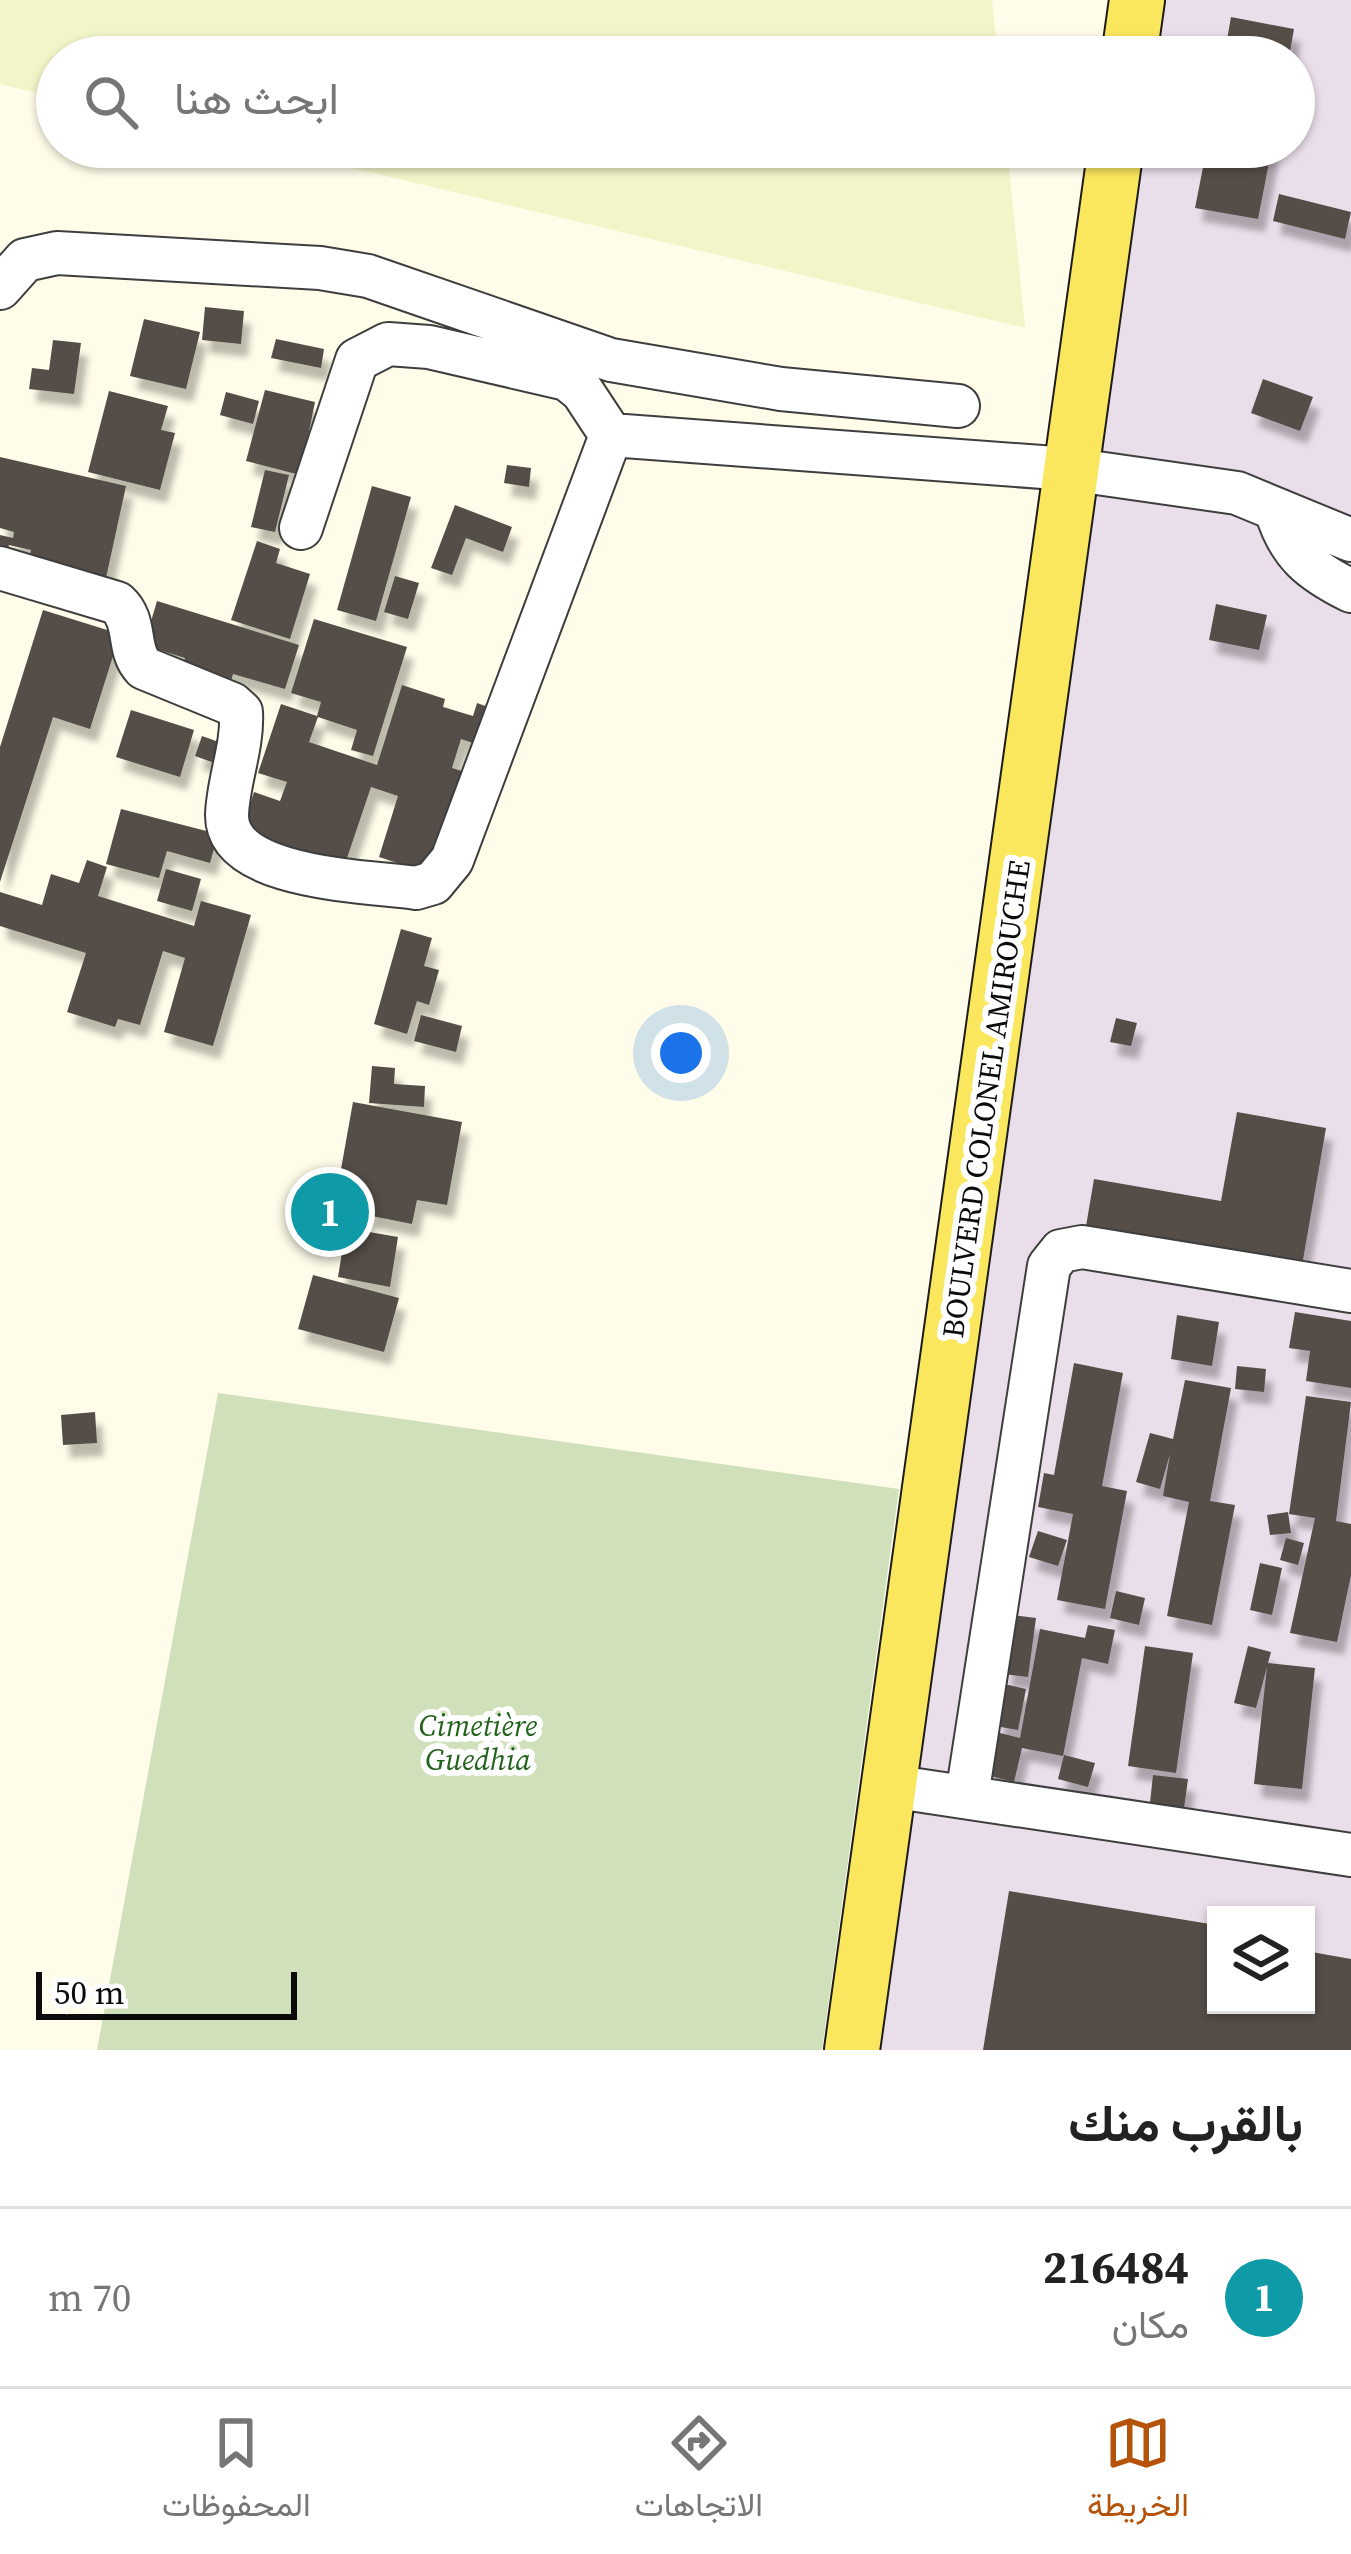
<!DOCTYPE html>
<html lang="ar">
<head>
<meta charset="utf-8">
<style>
	:root { --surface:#fff; --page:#f2f2f2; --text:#222; --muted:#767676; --line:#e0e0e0; --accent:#b45309 }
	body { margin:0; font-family:"Source Serif 4",Vazirmatn,serif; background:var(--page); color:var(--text); direction:rtl }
	.controls { position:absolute; right:36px; bottom:36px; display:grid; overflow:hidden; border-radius:0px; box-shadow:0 3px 9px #0004 }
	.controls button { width:108px; height:108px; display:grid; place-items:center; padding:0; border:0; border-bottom:3px solid var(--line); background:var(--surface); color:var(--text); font:60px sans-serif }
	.scale { position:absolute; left:36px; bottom:30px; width:261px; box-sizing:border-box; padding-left:12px; border:6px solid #0b0b0b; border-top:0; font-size:33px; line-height:42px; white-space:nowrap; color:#0b0b0b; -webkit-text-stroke:9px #fff; paint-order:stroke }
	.you { position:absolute; left:681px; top:1053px; width:42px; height:42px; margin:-30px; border:9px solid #fff; border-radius:50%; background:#1a73e8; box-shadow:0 0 0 18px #1a73e833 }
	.badge { display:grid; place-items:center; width:78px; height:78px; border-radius:50%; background:var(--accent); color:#fff; font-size:39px; font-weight:700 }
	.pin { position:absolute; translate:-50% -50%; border:6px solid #fff; box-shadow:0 3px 12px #0006 }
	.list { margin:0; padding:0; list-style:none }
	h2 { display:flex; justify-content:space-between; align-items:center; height:156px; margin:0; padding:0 48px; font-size:51px }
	h2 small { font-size:39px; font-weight:400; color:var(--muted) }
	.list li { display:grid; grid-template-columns:78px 1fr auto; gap:36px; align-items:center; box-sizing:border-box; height:180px; padding:0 48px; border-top:3px solid var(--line) }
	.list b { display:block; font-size:45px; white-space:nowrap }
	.list p { margin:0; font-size:39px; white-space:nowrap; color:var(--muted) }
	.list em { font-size:39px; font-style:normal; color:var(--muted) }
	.icon { flex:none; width:66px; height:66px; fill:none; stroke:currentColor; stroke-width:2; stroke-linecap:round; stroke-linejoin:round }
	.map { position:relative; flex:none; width:1351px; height:2050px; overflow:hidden; direction:ltr }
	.search { position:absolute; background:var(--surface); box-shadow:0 3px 9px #0004; left:36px; right:36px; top:36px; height:132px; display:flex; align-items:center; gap:30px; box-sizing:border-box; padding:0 42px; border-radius:66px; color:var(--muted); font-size:45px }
	.sheet { height:336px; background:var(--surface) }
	nav { display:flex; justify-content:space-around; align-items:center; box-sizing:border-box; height:168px; border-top:3px solid var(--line); background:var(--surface); font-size:33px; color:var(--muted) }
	nav a { display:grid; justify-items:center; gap:6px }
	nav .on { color:var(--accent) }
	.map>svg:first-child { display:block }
	.industrial { fill:#eadeea; fill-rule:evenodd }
	.farmland { fill:#f3f5c9 }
	.cemetery { fill:#cfe0bb }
	.building { fill:#544d47; filter:url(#shadow) }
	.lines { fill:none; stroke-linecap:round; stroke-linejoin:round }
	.minor-casing { stroke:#3e3e3e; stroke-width:46 }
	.major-casing { stroke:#1c1c1c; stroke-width:58 }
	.minor { stroke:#fff; stroke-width:42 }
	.major { stroke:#fbe75d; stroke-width:54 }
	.labels { text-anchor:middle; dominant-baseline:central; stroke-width:12; stroke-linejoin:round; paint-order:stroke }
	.street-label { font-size:30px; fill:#0b0b0b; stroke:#fff }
	.park-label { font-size:30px; font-style:italic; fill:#21631b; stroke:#fff }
</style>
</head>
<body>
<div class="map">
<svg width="1351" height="2050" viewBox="0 0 1351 2050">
	<defs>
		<filter id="shadow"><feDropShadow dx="7" dy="13" stdDeviation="3" flood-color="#0004"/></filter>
	</defs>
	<rect width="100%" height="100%" fill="#fffde9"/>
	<path class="industrial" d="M 1165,0 L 1351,0 L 1351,2050 L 880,2050 L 1144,147 L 1294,147 L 1294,57 L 1157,57 ZM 1216,1915 L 1306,1915 L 1306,2005 L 1216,2005 Z"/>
	<path class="farmland" d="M 0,0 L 992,0 L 998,57 L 57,57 L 57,98 L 0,84 Z
		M 264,147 L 1007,147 L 1025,328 Z"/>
	<path class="cemetery" d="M 218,1393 L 899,1489 L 822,2050 L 97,2050 Z"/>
	<path class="building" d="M 1231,17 L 1294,29 L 1289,57 L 1224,57 Z
		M 1207,147 L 1272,147 L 1258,219 L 1195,208 Z
		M 1279,194 L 1351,212 L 1345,239 L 1273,221 Z
		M 205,307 L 244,311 L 241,344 L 202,340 Z
		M 144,319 L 200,332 L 186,389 L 130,376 Z
		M 276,339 L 324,349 L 321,368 L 271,358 Z
		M 53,340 L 81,343 L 74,394 L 29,389 L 32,368 L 49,370 Z
		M 1263,379 L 1313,397 L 1300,431 L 1251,413 Z
		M 265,390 L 315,402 L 300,475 L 246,461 Z
		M 109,391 L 168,406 L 161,430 L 175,433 L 160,490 L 88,472 Z
		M 226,392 L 259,401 L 253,424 L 220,415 Z
		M 0,457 L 126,486 L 106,578 L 29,561 L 31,550 L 9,545 L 5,562 L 0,561 L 0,535 L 13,538 L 14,532 L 0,528 Z
		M 507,465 L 531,468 L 529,487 L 504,483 Z
		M 265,470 L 289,475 L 275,532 L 251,527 Z
		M 372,486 L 411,497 L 376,621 L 337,610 Z
		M 455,505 L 512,527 L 503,552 L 466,538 L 452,575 L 431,568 Z
		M 257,541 L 280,549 L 276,563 L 310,574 L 290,639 L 231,620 Z
		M 395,576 L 419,583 L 408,619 L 384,612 Z
		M 157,601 L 299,645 L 285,689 L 233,674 L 227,696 L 178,681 L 185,658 L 144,645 Z
		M 1216,604 L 1267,615 L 1259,650 L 1209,640 Z
		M 43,610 L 120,634 L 90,729 L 53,717 L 0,882 L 0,747 Z
		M 314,619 L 407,647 L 373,756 L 351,750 L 357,730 L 318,717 L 309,742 L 377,765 L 402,685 L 445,699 L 443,707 L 473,716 L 477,703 L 499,711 L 488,748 L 461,739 L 452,768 L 475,775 L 442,877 L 379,857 L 398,796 L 371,787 L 344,867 L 241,833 L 254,792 L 280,801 L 287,782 L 258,773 L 281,704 L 317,716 L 321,702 L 291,693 Z
		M 131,710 L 194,730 L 180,777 L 116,757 Z
		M 202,736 L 230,746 L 223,766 L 195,756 Z
		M 121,809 L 218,834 L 210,863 L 167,851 L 159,878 L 106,864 Z
		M 87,860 L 107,867 L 98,896 L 194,926 L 201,901 L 251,915 L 213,1046 L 164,1032 L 185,958 L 163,951 L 140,1025 L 118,1019 L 115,1027 L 67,1012 L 86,953 L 0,926 L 0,892 L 42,905 L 51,874 L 79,883 Z
		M 166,869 L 201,879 L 192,911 L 157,901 Z
		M 401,929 L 432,938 L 424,966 L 439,970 L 429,1005 L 417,1001 L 407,1034 L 374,1024 Z
		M 421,1015 L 462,1026 L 456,1052 L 414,1041 Z
		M 1116,1018 L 1137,1023 L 1131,1046 L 1110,1042 Z
		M 372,1066 L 395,1068 L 394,1084 L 425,1086 L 424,1107 L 369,1103 Z
		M 353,1102 L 462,1122 L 447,1205 L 417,1200 L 412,1224 L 367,1215 L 370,1203 L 336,1197 Z
		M 1237,1112 L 1326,1128 L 1300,1277 L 1084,1238 L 1094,1179 L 1221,1201 Z
		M 346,1228 L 398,1237 L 390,1287 L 338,1277 Z
		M 313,1275 L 399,1298 L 384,1352 L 298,1329 Z
		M 1295,1312 L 1351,1321 L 1351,1388 L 1306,1381 L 1310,1351 L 1289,1348 Z
		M 1177,1315 L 1219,1322 L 1212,1366 L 1171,1359 Z
		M 1074,1363 L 1123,1373 L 1102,1486 L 1127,1491 L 1105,1609 L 1057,1600 L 1073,1514 L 1038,1507 L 1044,1473 L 1054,1475 Z
		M 1237,1366 L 1266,1369 L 1264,1392 L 1235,1389 Z
		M 1185,1380 L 1231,1388 L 1210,1501 L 1235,1505 L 1212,1625 L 1167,1616 L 1189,1502 L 1163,1496 L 1170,1454 L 1160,1489 L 1136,1482 L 1150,1433 L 1173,1439 Z
		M 1306,1396 L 1351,1402 L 1336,1521 L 1351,1524 L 1351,1575 L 1337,1642 L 1290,1633 L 1315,1518 L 1289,1514 Z
		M 95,1412 L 97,1443 L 63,1445 L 61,1415 Z
		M 1288,1512 L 1291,1533 L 1270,1535 L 1267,1515 Z
		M 1038,1531 L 1067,1540 L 1058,1566 L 1029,1557 Z
		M 1286,1538 L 1304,1543 L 1298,1565 L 1280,1560 Z
		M 1260,1563 L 1282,1568 L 1272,1615 L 1250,1610 Z
		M 1116,1591 L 1145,1598 L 1139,1625 L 1110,1618 Z
		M 1012,1615 L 1036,1618 L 1028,1677 L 1004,1674 Z
		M 1088,1625 L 1115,1630 L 1108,1664 L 1082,1658 L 1063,1756 L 1022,1748 L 1014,1782 L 986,1775 L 996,1732 L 1020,1738 L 1040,1629 L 1085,1638 Z
		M 1145,1646 L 1193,1653 L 1176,1773 L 1128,1766 Z
		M 1248,1646 L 1271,1652 L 1268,1663 L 1315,1668 L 1302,1789 L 1254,1784 L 1267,1667 L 1256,1708 L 1234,1703 Z
		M 1004,1684 L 1026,1689 L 1018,1730 L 995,1726 Z
		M 1064,1755 L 1095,1763 L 1088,1787 L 1058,1779 Z
		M 1153,1775 L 1188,1779 L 1183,1816 L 1149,1812 Z
		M 1009,1891 L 1216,1925 L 1216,2005 L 1306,2005 L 1306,1951 L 1351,1959 L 1351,2050 L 983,2050 Z"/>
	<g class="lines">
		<defs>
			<path id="minor" d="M 0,288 L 25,260 L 57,253 L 320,268 L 368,276 L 611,360 L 781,389 L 958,406
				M 1276,510 C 1289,554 1311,571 1351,591
				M 301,528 L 357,360 L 388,344 L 429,347 L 567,379 L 582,391 L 611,435
				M 0,568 L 117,603 C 138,622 126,649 144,668 L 232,704 L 241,712 C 243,747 228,781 227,815 C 226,880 370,881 416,888 L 433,883 L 452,860 L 611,435 L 1069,469 L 1237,493 L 1351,540
				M 890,1786 L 1351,1855
				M 967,1796 L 1049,1266 L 1061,1251 L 1082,1247 L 1351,1291"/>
			<path id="major" d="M 1129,57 L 1137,0
				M 852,2050 L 1116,147"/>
		</defs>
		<use href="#minor" class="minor-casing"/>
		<use href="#major" class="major-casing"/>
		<use href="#minor" class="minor"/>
		<use href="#major" class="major"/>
	</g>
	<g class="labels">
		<g class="street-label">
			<text transform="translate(986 1099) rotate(-82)">BOULVERD COLONEL AMIROUCHE</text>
		</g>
		<g class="park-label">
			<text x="478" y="1725">Cimetière<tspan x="478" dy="34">Guedhia</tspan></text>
		</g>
	</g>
</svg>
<div class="controls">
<button><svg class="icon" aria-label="layers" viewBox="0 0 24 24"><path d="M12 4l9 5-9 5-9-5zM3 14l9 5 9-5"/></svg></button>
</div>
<div class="scale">50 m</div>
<div class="you"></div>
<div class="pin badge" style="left:330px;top:1212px;background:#0f9aa8">1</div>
<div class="search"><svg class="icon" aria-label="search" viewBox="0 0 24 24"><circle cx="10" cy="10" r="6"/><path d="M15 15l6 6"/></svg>ابحث هنا</div>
</div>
<section class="sheet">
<h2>بالقرب منك<small></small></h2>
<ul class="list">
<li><span class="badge" style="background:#0f9aa8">1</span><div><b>216484</b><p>مكان</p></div><em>70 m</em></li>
</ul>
</section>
<nav>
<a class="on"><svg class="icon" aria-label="map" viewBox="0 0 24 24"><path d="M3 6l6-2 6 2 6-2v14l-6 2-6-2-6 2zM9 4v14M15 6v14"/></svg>الخريطة</a>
<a><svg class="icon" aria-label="directions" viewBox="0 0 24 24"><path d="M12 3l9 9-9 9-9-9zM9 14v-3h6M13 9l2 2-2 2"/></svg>الاتجاهات</a>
<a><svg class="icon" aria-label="saved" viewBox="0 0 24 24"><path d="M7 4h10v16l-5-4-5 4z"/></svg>المحفوظات</a>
</nav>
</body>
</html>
